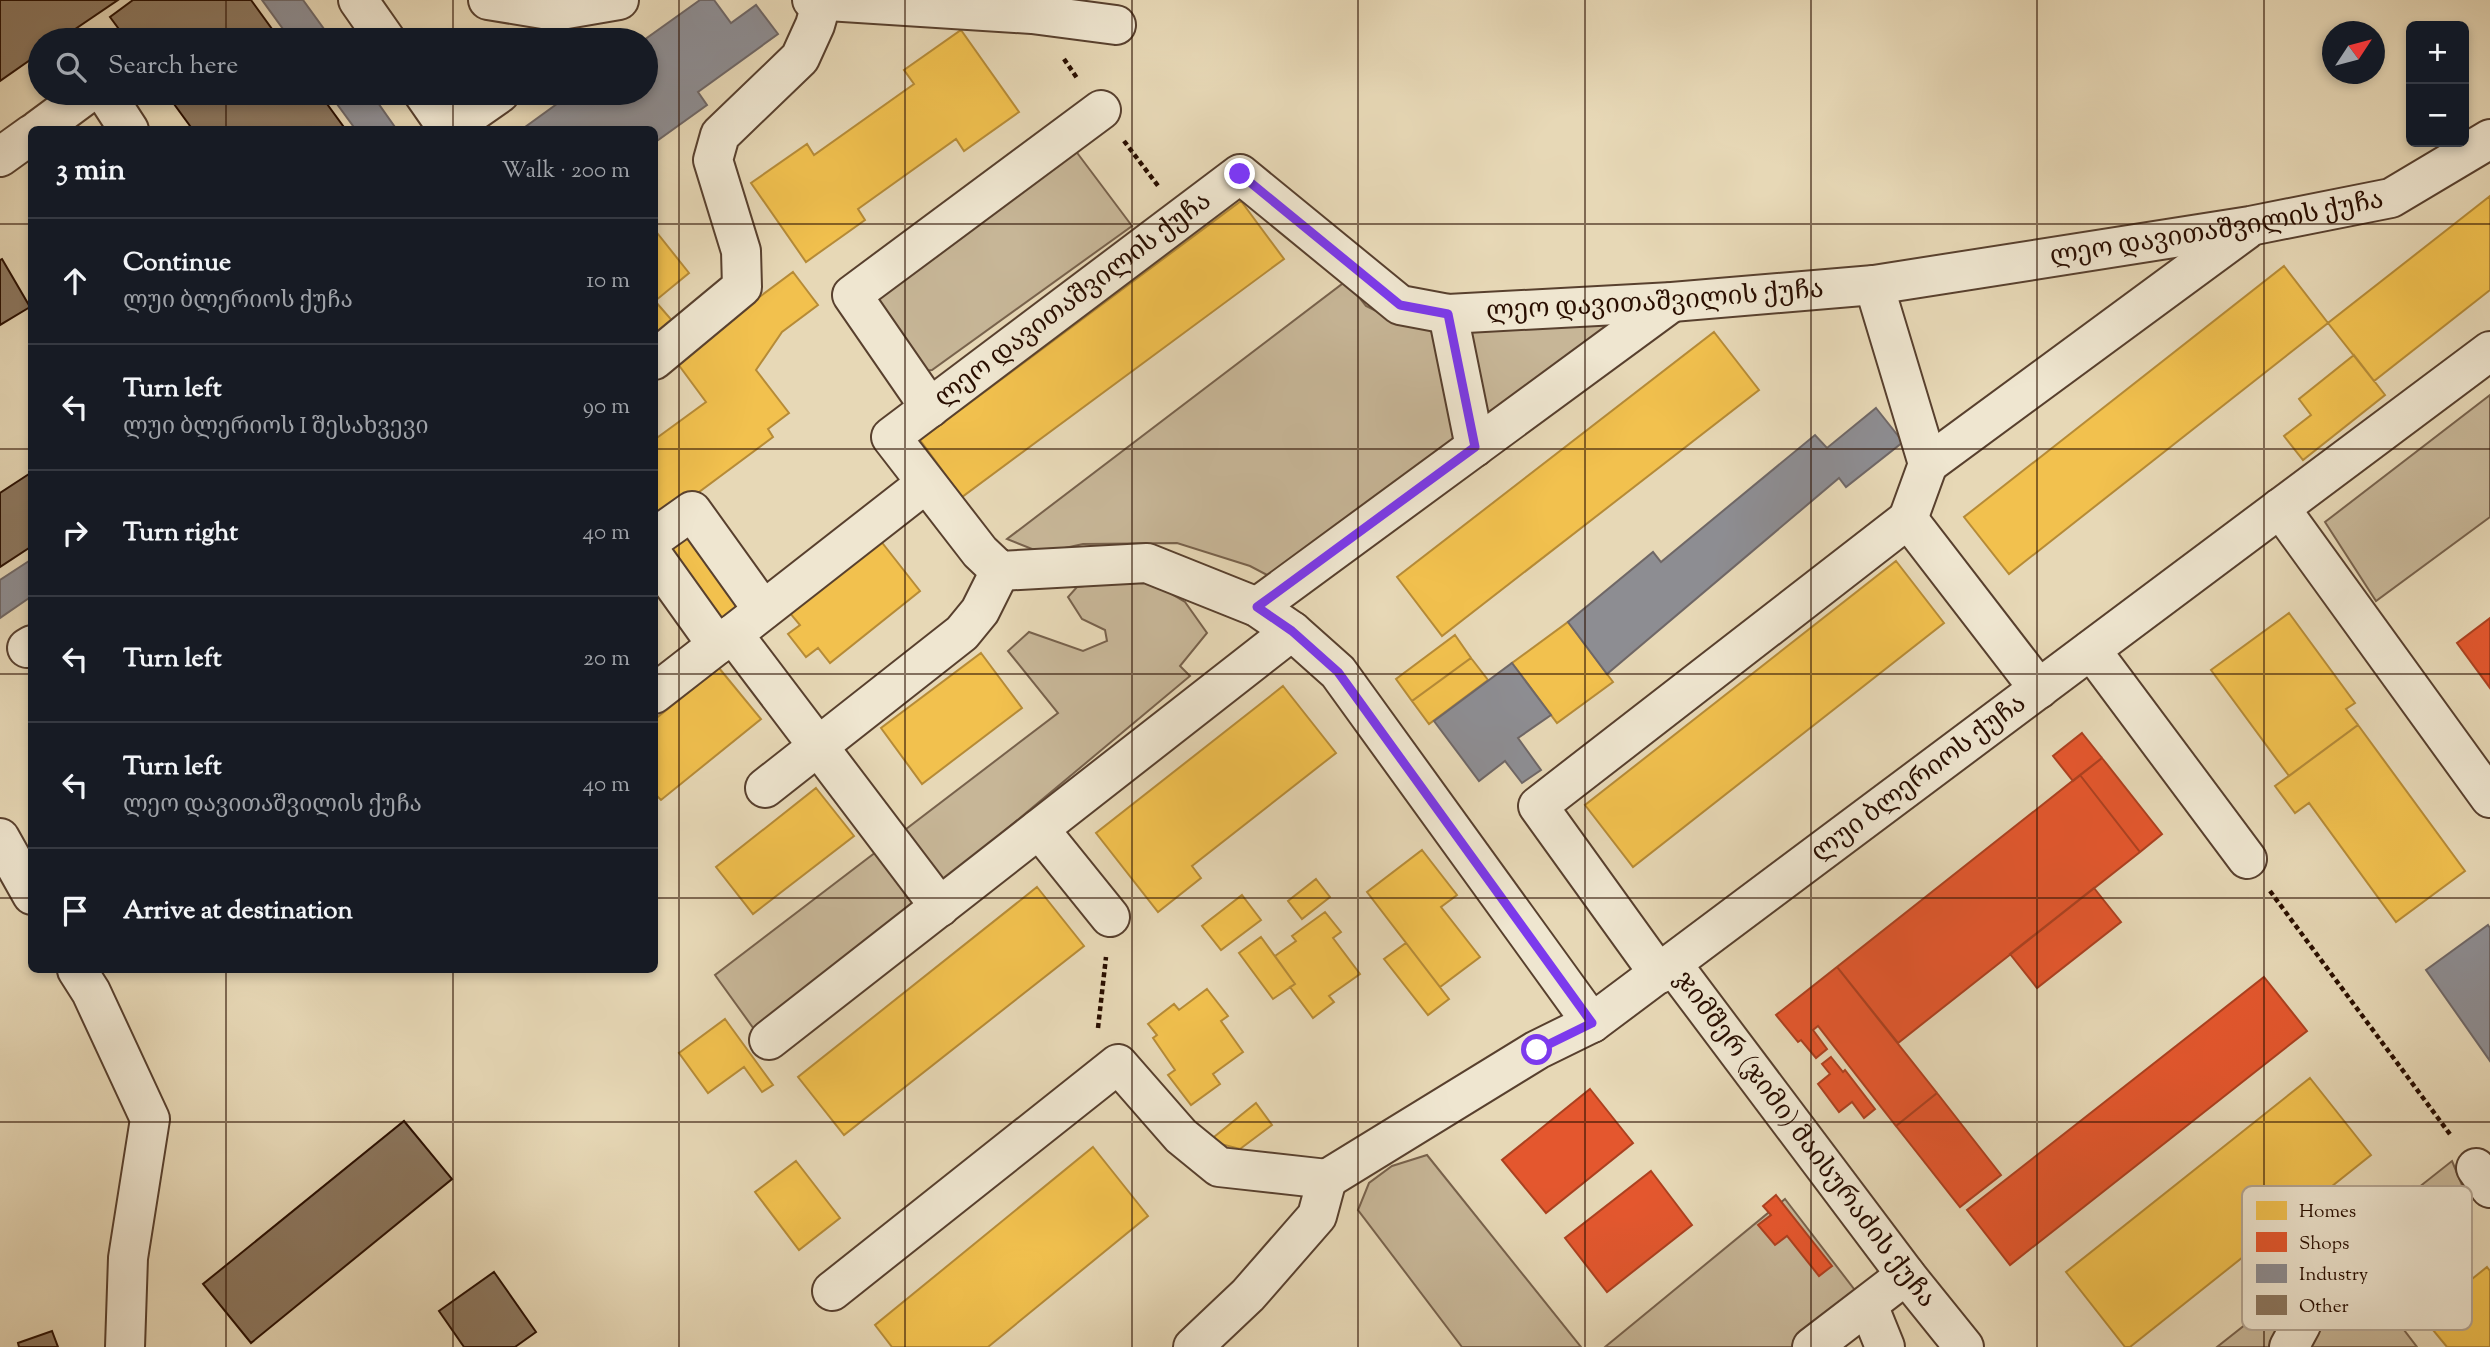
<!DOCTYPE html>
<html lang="en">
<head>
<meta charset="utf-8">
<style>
	:root { --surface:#171b24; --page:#242831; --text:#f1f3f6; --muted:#9ea1a6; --line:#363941 }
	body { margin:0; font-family:"Sorts Mill Goudy","Noto Serif Georgian",serif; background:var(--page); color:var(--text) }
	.controls { position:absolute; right:21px; top:21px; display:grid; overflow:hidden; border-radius:10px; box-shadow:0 4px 10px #0003 }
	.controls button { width:63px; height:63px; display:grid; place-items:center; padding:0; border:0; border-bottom:2px solid var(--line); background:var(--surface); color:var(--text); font:35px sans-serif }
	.compass { position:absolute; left:2322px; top:21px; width:63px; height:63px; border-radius:50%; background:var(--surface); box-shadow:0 4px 10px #0003; rotate:54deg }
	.stop { position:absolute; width:21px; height:21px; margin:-16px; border:5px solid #7c3aed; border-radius:50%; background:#fff }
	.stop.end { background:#7c3aed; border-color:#fff; box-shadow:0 2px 7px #0008 }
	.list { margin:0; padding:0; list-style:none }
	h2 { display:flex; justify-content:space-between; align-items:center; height:91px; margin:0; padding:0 28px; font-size:30px }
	h2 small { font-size:23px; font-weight:400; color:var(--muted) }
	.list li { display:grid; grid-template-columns:46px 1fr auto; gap:21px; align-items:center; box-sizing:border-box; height:126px; padding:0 28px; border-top:2px solid var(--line) }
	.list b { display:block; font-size:26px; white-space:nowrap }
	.list p { margin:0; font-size:23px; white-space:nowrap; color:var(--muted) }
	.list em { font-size:23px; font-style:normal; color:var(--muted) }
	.icon { flex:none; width:38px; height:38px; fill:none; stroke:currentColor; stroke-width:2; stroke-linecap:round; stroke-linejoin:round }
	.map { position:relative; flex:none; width:2490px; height:1347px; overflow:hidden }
	.search { position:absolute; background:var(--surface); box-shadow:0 4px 10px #0003; left:28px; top:28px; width:630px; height:77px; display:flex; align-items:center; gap:18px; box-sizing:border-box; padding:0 24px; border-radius:38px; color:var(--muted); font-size:26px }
	.panel { position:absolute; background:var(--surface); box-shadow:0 4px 10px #0003; left:28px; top:126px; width:630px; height:847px; border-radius:10px }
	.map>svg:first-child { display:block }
	.green { fill:#c7b697; stroke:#78624c; stroke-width:2 }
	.homes { fill:#f2c14e; stroke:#b68b37; stroke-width:2 }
	.shops { fill:#e4572e; stroke:#ac4120; stroke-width:2 }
	.industry { fill:#8d8d92; stroke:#6f6766; stroke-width:2 }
	.building { fill:#8c775f; stroke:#290e00; stroke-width:2 }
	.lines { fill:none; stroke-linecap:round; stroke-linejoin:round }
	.minor-casing { stroke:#58402e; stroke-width:42 }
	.path { stroke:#290e00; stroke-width:4.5; stroke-dasharray:5 3.5; stroke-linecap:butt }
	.minor { stroke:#efe6d0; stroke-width:38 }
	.route { stroke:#7c3aed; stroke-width:9 }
	.grid { fill:none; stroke:#290e00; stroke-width:2; stroke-opacity:0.55 }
	.labels { text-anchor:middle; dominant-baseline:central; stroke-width:7; stroke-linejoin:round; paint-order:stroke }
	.street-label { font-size:26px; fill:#290e00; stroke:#efe6d0 }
	.key { fill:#efe6d0; stroke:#b4a592; stroke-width:2 }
	.key-label { font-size:19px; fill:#290e00 }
</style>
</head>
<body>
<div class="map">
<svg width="2490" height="1347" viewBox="0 0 2490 1347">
	<rect width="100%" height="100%" fill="#e7d8b6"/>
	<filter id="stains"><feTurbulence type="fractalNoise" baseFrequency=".00286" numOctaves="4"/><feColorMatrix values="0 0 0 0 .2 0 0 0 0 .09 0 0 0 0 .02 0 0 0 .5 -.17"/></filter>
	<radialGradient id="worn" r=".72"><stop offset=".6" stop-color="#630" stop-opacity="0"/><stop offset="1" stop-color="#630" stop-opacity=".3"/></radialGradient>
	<path class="green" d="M 1069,142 L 1132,226 L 932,370 L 917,372 L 877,298 Z
		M 1346,281 L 1366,306 L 1406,326 L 1619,323 L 1269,576 L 1250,566 L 1177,543 L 1083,544 L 1042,553 L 1007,539 Z
		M 2490,395 L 2490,517 L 2376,601 L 2325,522 Z
		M 1144,578 L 1185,602 L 1207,633 L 1180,666 L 1190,676 L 759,1036 L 715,975 L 1058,713 L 1008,651 L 1029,632 L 1083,651 L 1107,641 L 1105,630 L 1082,619 L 1068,597 L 1077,587 Z
		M 1427,1155 L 1581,1347 L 1462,1347 L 1358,1210 L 1369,1183 L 1392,1166 Z
		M 2452,1161 L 2470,1204 L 2369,1284 L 2417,1347 L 2217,1347 Z
		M 1785,1199 L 1864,1302 L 1797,1347 L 1605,1347 Z"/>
	<path class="homes" d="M 961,30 L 1019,112 L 964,151 L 956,139 L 858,209 L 865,220 L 806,262 L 751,183 L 807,144 L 814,155 L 914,84 L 904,70 Z
		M 2490,196 L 2490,290 L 2374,381 L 2328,323 Z
		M 1241,201 L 1284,259 L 962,497 L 920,440 Z
		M 654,229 L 689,273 L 655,301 L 676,325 L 654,342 Z
		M 2284,266 L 2328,323 L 2009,574 L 1964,517 Z
		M 793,272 L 818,305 L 782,332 L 756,370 L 789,413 L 768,429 L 773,437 L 656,524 L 654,440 L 706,402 L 675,360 Z
		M 1714,332 L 1759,390 L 1442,636 L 1397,577 Z
		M 2354,355 L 2385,395 L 2303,460 L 2284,436 L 2311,415 L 2299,399 Z
		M 685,527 L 747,603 L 719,626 L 657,551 Z
		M 880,540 L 920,591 L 830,663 L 818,648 L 806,657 L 788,634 L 800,625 L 789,612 Z
		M 1896,561 L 1944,623 L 1633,867 L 1585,805 Z
		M 2289,613 L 2355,703 L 2346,709 L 2358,725 L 2289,776 L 2211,670 Z
		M 1568,622 L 1613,682 L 1557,723 L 1512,663 Z
		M 1455,635 L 1471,658 L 1412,701 L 1396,679 Z
		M 981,653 L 1022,708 L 922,784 L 881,728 Z
		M 1471,658 L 1488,680 L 1429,724 L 1412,701 Z
		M 719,668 L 761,719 L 661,800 L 654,793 L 654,720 Z
		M 1283,686 L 1336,753 L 1192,866 L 1201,878 L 1158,912 L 1096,833 Z
		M 2358,725 L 2465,871 L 2396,922 L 2309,803 L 2295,813 L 2275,786 Z
		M 816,788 L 854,836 L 753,914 L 716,867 Z
		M 1422,850 L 1457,895 L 1441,907 L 1480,957 L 1440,987 L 1367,892 Z
		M 1316,879 L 1330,897 L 1302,919 L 1288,901 Z
		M 1037,887 L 1084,946 L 844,1135 L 798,1077 Z
		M 1242,895 L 1261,920 L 1221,950 L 1202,926 Z
		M 1325,912 L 1341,932 L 1333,938 L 1360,974 L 1329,996 L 1334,1002 L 1313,1018 L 1290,987 L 1295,984 L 1275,956 L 1296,941 L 1292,936 Z
		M 1261,937 L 1295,984 L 1273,999 L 1239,953 Z
		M 1406,943 L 1449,999 L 1428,1015 L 1384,959 Z
		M 1207,989 L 1228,1016 L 1221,1021 L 1243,1052 L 1213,1074 L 1220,1084 L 1191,1105 L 1168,1075 L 1175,1070 L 1153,1038 L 1157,1035 L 1148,1024 L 1174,1004 L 1179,1010 Z
		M 725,1019 L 773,1085 L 762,1092 L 744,1067 L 708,1093 L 679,1053 Z
		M 2310,1078 L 2371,1155 L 2130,1347 L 2125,1347 L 2066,1272 Z
		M 1256,1103 L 1272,1125 L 1240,1149 L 1209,1141 Z
		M 1093,1147 L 1148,1216 L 988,1347 L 892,1347 L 875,1325 Z
		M 796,1161 L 840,1218 L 799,1250 L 755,1192 Z
		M 2487,1267 L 2490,1271 L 2490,1347 L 2447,1347 L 2423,1318 Z"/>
	<path class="shops" d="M 2490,618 L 2490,688 L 2457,643 Z
		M 2082,733 L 2102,758 L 2073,781 L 2053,756 Z
		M 2102,758 L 2162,834 L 2140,852 L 2080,775 Z
		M 2080,775 L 2140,852 L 1898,1043 L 1837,967 Z
		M 2094,888 L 2121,922 L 2037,988 L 2010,954 Z
		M 1837,967 L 1937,1093 L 1896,1126 L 1818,1026 L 1813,1030 L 1827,1049 L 1816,1058 L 1801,1040 L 1798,1042 L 1776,1015 Z
		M 2264,977 L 2307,1031 L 2010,1265 L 1967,1210 Z
		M 1831,1057 L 1843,1072 L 1845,1070 L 1875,1109 L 1864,1118 L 1852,1102 L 1839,1112 L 1818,1084 L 1830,1074 L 1822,1064 Z
		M 1590,1089 L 1633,1143 L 1546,1213 L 1502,1160 Z
		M 1937,1093 L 2001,1175 L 1960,1207 L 1896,1126 Z
		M 1651,1171 L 1692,1225 L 1607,1292 L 1565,1238 Z
		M 1776,1195 L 1832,1266 L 1819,1276 L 1787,1236 L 1775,1245 L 1758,1225 L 1771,1215 L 1763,1206 Z"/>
	<path class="industry" d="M 262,0 L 303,0 L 332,40 L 291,40 Z
		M 700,0 L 714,0 L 731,23 L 756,5 L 778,34 L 698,92 L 707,105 L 654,143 L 654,130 L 521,130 L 572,93 L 646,93 L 644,40 Z
		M 329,93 L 371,93 L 397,130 L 356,130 Z
		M 1876,408 L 1903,442 L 1846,487 L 1839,478 L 1607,674 L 1568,622 L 1653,552 L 1661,562 L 1815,435 L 1827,448 Z
		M 32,559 L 32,596 L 0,618 L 0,580 Z
		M 1512,663 L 1551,715 L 1518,738 L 1541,770 L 1522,783 L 1505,761 L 1479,781 L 1434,721 Z
		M 2488,925 L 2490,928 L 2490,1061 L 2426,970 Z"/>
	<path class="building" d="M 0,0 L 118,0 L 59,40 L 40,40 L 40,53 L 0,81 Z
		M 133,0 L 251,0 L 280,40 L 127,40 L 110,17 Z
		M 166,93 L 319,93 L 346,130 L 193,130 Z
		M 2,259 L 30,307 L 0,325 L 0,260 Z
		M 32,472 L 32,546 L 0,567 L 0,493 Z
		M 404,1121 L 452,1179 L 251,1343 L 203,1284 Z
		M 494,1272 L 536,1332 L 515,1347 L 464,1347 L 439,1311 Z
		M 52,1331 L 58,1347 L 19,1347 L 18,1343 Z"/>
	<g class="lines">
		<defs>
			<g id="minor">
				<path d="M 358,0 L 386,40"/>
				<path d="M 488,0 L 555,11 L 619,0"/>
				<path d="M 812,0 L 1032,14 L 1116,25"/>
				<path d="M 105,93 L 129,130"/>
				<path d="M 423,93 L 439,116 L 460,121 L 500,93"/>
				<path d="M 38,130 L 88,93"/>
				<path d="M 0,157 L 32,134"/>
				<path d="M 1874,285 L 1928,464 L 1908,519"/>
				<path d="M 1448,314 L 1475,447"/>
				<path d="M 654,360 L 742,287 L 741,251 L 713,160 L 720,135 L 800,58 L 815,25 L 822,1"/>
				<path d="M 930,408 L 852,295 L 1101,110"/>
				<path d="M 1928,464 L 2246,230"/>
				<path d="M 925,484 L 733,634 L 940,907"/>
				<path d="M 2280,508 L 2490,798"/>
				<path d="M 654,538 L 692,511 L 763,610"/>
				<path d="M 654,557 L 717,645 L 733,634"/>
				<path d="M 1257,607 L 1672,302"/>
				<path d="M 27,648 L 32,645"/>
				<path d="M 2091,650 L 2247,859"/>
				<path d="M 654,694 L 717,645"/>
				<path d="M 765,788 L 962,633 L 980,611 L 1000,571"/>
				<path d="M 1039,829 L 1110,917"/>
				<path d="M 0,838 L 32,895"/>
				<path id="s1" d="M 1672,964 L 1906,1275 L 1964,1347"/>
				<path d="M 77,970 L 91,992 L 150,1119 L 128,1258 L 125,1347"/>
				<path d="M 1659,974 L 1538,806 L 1908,519 L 2039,689"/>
				<path id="s2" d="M 1592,1023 L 1338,672 L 1292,631 L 1257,607 L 1147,563 L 1000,571 L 980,552 L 891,437 L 1240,174 L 1400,305 L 1448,314 L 1672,302 L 1874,285 L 2250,226 L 2391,198 L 2490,139"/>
				<path d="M 769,1040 L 1292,631"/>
				<path d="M 2476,1168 L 2490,1188"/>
				<path id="s3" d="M 1327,1179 L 1537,1050 L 1592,1023 L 2490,351"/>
				<path d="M 832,1291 L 1118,1064 L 1181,1136 L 1219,1167 L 1327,1179"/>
				<path d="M 1868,1305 L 1885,1347"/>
				<path d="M 1193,1347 L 1248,1295 L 1317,1216 L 1327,1179"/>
				<path d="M 1812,1347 L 1906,1275"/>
				<path d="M 2289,1347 L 2301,1325"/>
			</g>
		</defs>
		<use href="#minor" class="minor-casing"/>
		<path class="path" d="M 1064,59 L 1077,78
			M 1124,141 L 1159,187
			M 2270,891 L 2452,1137
			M 1098,1028 L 1106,957
			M 2330,1299 L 2446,1195"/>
		<use href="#minor" class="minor"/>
	</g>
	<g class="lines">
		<path class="route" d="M 1240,174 L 1400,305 L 1448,314 L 1475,447 L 1257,607 L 1292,631 L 1338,672 L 1592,1023 L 1537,1050"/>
	</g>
	<path class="grid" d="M 226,0 L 226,40M 453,0 L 453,40M 679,0 L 679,1347M 905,0 L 905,1347M 1132,0 L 1132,1347M 1358,0 L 1358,1347M 1585,0 L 1585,1347M 1811,0 L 1811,1347M 2037,0 L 2037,1347M 2264,0 L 2264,1347M 226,93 L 226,130M 453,93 L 453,130M 0,224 L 32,224M 654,224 L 2490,224M 0,449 L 32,449M 654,449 L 2490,449M 0,674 L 32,674M 654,674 L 2490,674M 0,898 L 32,898M 654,898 L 2490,898M 226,970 L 226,1347M 453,970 L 453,1347M 0,1122 L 2490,1122"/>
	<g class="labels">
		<g class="street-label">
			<text stroke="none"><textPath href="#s2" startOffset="2443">ლეო დავითაშვილის ქუჩა</textPath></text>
			<text stroke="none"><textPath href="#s2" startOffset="1204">ლეო დავითაშვილის ქუჩა</textPath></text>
			<text stroke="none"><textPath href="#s2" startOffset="1876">ლეო დავითაშვილის ქუჩა</textPath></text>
			<text stroke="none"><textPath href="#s3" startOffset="716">ლუი ბლერიოს ქუჩა</textPath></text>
			<text stroke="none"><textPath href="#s1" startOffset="220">ჯიმშერ (ჯიმი) მაისურაძის ქუჩა</textPath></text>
		</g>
	</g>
	<rect x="2242" y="1186" width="230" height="144" rx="10" class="key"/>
	<rect x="2256" y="1201" width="31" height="19" fill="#f2c14e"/>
	<rect x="2256" y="1232" width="31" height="20" fill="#e4572e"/>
	<rect x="2256" y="1264" width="31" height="19" fill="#8d8d92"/>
	<rect x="2256" y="1295" width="31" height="20" fill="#8c775f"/>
	<g class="key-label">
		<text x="2299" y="1217">Homes</text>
		<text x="2299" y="1249">Shops</text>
		<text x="2299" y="1280">Industry</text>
		<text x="2299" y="1312">Other</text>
	</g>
	<rect width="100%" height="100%" filter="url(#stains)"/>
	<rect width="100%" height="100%" fill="url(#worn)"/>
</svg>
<div class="controls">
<button>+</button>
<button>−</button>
</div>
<svg class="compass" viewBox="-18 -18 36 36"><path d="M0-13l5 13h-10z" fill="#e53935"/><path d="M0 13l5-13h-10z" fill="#9ea1a6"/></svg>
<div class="stop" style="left:1537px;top:1050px"></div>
<div class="stop end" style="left:1240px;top:174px"></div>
<div class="search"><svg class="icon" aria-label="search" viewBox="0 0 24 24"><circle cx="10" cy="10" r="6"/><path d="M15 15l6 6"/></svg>Search here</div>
<section class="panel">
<h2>3 min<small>Walk · 200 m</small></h2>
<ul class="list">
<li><svg class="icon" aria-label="ahead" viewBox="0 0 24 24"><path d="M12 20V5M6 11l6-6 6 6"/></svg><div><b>Continue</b><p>ლუი ბლერიოს ქუჩა</p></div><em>10 m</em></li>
<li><svg class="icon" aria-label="left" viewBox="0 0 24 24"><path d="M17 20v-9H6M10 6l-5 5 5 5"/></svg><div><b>Turn left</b><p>ლუი ბლერიოს I შესახვევი</p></div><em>90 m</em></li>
<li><svg class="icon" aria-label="right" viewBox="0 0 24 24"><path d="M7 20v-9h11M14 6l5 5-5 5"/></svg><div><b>Turn right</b></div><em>40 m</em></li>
<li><svg class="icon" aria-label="left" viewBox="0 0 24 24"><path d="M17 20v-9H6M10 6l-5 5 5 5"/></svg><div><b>Turn left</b></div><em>20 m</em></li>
<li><svg class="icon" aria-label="left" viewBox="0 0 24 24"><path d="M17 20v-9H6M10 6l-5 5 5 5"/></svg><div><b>Turn left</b><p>ლეო დავითაშვილის ქუჩა</p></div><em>40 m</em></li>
<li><svg class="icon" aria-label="arrive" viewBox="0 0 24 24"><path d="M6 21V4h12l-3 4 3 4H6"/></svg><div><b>Arrive at destination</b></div></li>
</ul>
</section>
</div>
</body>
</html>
